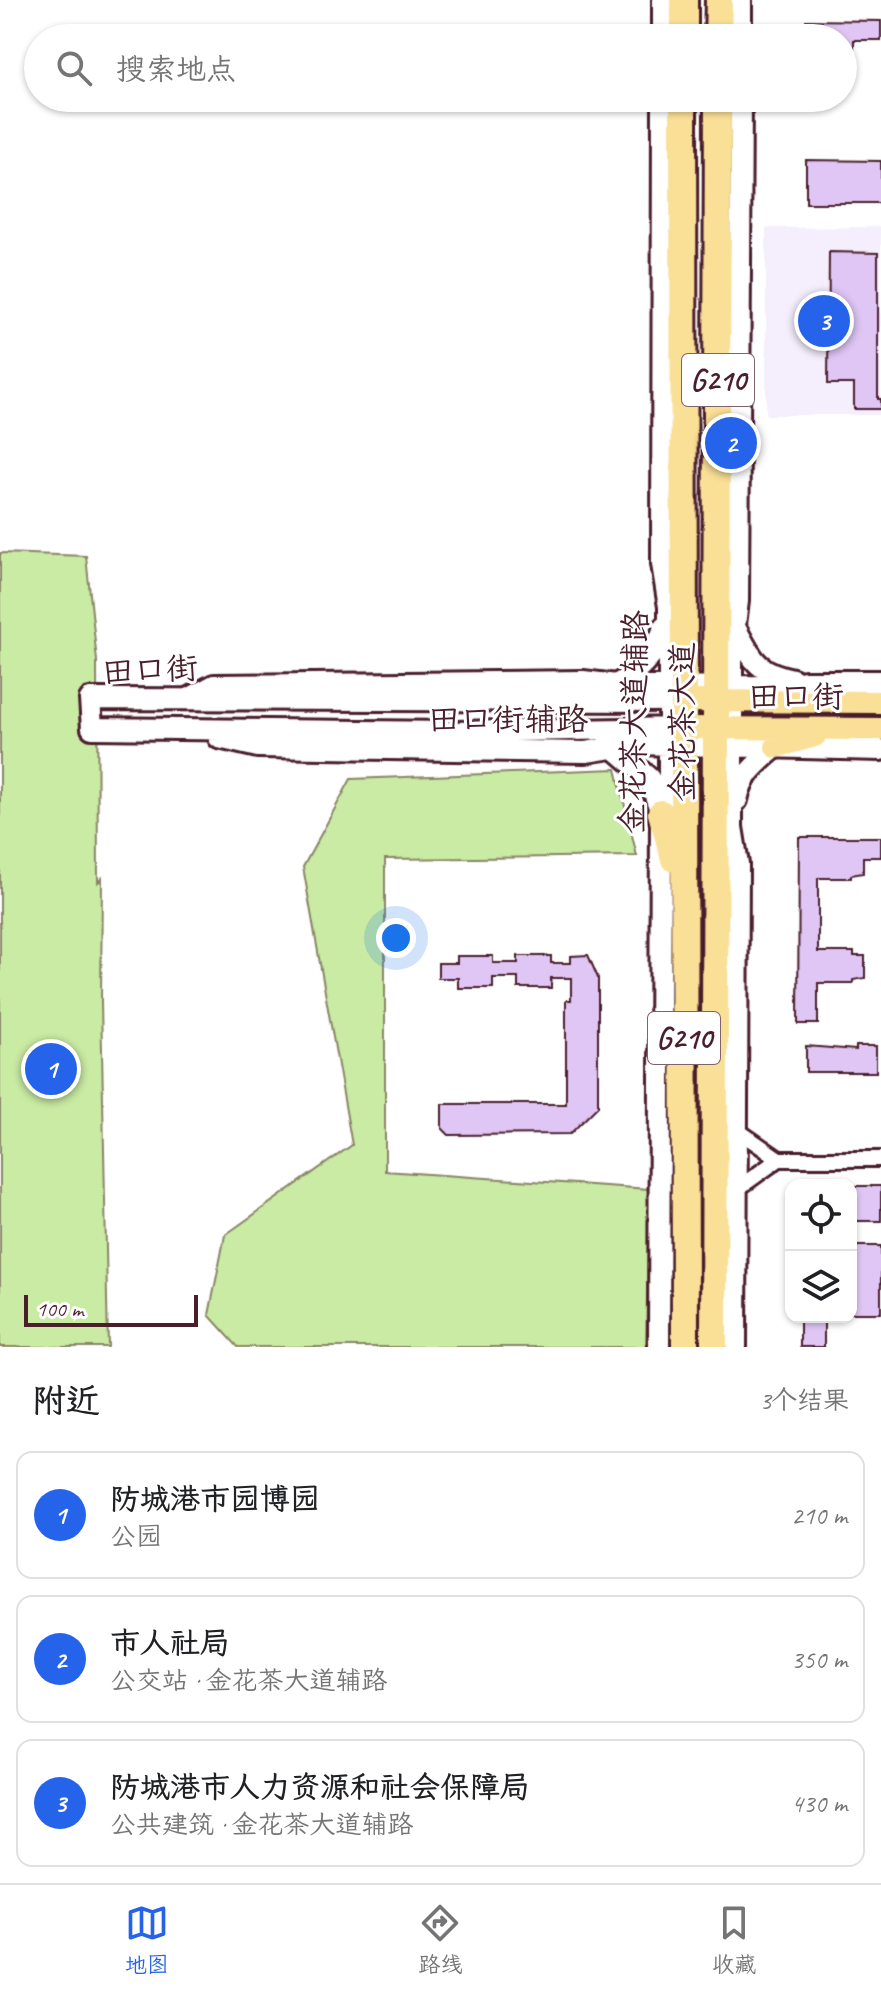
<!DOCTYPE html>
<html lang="zh">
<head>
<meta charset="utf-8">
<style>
	:root { --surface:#fff; --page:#f6f6f6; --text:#202124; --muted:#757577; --line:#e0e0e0; --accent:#2563eb }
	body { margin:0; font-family:Caveat,"LXGW WenKai TC",sans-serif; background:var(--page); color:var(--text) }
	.controls { position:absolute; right:24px; bottom:24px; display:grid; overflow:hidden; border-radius:16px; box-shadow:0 2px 6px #0004 }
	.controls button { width:72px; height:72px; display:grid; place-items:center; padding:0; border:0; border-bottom:2px solid var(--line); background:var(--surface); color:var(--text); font:40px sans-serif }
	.scale { position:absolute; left:24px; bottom:20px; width:174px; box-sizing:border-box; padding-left:8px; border:4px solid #4a1f2b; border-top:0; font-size:22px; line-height:28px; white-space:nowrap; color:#4a1f2b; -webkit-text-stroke:6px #fff; paint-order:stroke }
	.you { position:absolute; left:396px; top:938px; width:28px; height:28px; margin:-20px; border:6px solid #fff; border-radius:50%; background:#1a73e8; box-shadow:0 0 0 12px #1a73e833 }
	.badge { display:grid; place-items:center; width:52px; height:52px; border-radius:50%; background:var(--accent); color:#fff; font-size:26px; font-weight:700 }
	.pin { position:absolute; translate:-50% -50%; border:4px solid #fff; box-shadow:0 2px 8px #0006 }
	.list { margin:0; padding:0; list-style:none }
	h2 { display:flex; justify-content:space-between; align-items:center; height:104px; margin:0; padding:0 32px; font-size:34px }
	h2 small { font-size:26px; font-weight:400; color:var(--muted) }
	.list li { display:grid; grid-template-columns:52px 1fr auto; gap:24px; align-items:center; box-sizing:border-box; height:128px; margin:0 16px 16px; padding:0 16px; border:2px solid var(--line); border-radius:16px }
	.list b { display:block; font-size:30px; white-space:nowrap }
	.list p { margin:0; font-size:26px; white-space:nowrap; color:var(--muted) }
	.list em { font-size:26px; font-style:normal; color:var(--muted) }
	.icon { flex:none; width:44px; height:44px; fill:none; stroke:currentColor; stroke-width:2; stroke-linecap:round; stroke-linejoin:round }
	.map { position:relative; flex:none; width:881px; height:1347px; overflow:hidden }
	.search { position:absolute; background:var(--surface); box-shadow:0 2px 6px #0004; left:24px; right:24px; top:24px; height:88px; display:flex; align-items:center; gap:20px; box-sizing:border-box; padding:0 28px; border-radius:44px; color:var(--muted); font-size:30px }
	.sheet { height:536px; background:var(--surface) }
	nav { display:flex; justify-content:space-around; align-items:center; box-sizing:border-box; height:112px; border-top:2px solid var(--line); background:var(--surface); font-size:22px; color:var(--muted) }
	nav a { display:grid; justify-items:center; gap:4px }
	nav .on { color:var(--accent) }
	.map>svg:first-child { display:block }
	.built { fill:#f5eefc }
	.green { fill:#c9eba3; stroke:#8a8567; stroke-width:2 }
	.building { fill:#dfc6f5; stroke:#4a1f2b; stroke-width:2 }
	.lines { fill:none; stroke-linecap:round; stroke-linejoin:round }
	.street-casing { stroke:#4a1f2b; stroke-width:20 }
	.secondary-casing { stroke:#4a1f2b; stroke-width:26 }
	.primary-casing { stroke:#4a1f2b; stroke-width:28 }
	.highway-casing { stroke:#4a1f2b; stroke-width:32 }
	.street { stroke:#fff; stroke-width:14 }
	.secondary { stroke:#fff; stroke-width:20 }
	.primary { stroke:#fadf96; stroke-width:22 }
	.highway { stroke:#fadf96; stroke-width:26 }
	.labels { text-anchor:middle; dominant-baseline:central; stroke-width:6; stroke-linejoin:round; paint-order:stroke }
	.shield { fill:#fff; stroke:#80626b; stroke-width:2 }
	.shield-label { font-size:30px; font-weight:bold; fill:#4a1f2b }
	.street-label { font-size:32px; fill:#4a1f2b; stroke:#fff }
</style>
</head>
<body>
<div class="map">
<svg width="881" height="1347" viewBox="0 0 881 1347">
	<rect width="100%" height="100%" fill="#fff"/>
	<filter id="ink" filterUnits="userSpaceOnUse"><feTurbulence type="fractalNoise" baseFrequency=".0125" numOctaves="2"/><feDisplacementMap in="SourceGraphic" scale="16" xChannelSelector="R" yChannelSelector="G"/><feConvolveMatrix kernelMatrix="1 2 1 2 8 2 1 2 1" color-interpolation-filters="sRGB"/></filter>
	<g filter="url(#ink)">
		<path class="built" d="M 881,227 L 881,415 L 766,415 L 766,228 Z"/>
		<path class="green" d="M 0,553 L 86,556 L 97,661 L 98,882 L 102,878 L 101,1001 L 108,1347 L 0,1347 Z
			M 616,769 L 637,856 L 385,859 L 385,1171 L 649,1189 L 646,1347 L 238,1347 L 209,1315 L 225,1235 L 352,1145 L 303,867 L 351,779 Z"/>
		<path class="building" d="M 806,20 L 881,21 L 881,40 L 854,40 L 854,56 L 843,56 L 843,38 L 806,38 Z
			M 806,160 L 881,161 L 881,203 L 806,203 Z
			M 829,252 L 878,253 L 878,399 L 881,399 L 881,409 L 854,409 L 854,384 L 828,384 Z
			M 799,837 L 881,837 L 881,857 L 863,857 L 863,873 L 851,875 L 851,878 L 818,878 L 818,952 L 854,952 L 854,956 L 865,956 L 865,978 L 853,980 L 853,983 L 818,983 L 818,1024 L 798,1024 Z
			M 588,955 L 598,978 L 598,1106 L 570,1134 L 449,1135 L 442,1128 L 442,1104 L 566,1104 L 566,1000 L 571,1000 L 571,978 L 551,978 L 551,988 L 518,988 L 518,978 L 493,978 L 493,988 L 458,988 L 458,978 L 438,978 L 438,963 L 457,963 L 457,956 L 493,956 L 493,963 L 518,963 L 518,956 L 551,956 L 551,963 L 571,963 L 571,956 Z
			M 806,1046 L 856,1050 L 856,1046 L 876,1046 L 876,1072 L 806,1072 Z
			M 851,1186 L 881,1186 L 881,1221 L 851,1221 Z
			M 851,1246 L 881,1246 L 881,1313 L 851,1313 Z
			M 800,1317 L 824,1317 L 824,1347 L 800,1347 Z"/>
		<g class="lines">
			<defs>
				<path id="street" d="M 730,1130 L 737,1130 L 779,1159 L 737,1189 L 732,1189
					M 779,1159 L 881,1159"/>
				<path id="secondary" d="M 663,38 L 663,0
					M 741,38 L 741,0
					M 735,627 C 752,658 755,672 793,679
					M 611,687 C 637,676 657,654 664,627
					M 190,698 L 214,685 L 583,681 L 633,687 L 775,686 L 805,681 L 881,681
					M 681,728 L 452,732 L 92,728 L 90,699 L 683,701
					M 219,738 L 258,747 L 586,752 L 637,744 L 881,750
					M 607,745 L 614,748 L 649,778 L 660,810
					M 737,800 C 742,774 757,763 776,747
					M 659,1347 L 661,813 L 669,775 L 669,607 L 662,564 L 663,98
					M 736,1347 L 738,864 L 732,827 L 732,649 L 738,601 L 741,98"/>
				<path id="primary" d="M 683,701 L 881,702
					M 683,728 L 881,729
					M 776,747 L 815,736"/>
				<path id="highway" d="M 684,38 L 684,0
					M 718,38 L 719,0
					M 683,98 L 685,1347
					M 661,813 L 674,859
					M 714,1347 L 718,98"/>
			</defs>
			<use href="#street" class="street-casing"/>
			<use href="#secondary" class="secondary-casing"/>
			<use href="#primary" class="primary-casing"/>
			<use href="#highway" class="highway-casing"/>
			<use href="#street" class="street"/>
			<use href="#secondary" class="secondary"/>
			<use href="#primary" class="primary"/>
			<use href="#highway" class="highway"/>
		</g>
	</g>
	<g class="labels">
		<g class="shield">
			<rect x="682" y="354" width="72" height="52" rx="6"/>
			<rect x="648" y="1012" width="72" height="52" rx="6"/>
		</g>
		<g class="shield-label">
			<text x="718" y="380">G210</text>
			<text x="684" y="1038">G210</text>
		</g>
		<g class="street-label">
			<text transform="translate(150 670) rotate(-3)">田口街</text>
			<text x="796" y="696">田口街</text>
			<text x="508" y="719">田口街辅路</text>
			<text transform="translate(634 722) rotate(-89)">金花茶大道辅路</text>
			<text transform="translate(682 722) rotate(-90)">金花茶大道</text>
		</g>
	</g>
</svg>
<div class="controls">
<button><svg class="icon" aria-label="locate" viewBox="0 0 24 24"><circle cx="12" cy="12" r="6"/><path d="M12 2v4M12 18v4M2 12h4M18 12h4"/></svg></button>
<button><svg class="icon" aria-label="layers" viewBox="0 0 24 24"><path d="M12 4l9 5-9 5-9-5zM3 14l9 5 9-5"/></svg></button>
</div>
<div class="scale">100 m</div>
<div class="you"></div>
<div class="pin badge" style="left:51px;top:1069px">1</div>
<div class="pin badge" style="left:731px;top:443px">2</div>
<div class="pin badge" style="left:824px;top:321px">3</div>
<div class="search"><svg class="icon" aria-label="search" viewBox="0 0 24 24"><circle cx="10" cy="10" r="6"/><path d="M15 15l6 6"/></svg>搜索地点</div>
</div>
<section class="sheet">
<h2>附近<small>3个结果</small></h2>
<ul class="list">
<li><span class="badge">1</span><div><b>防城港市园博园</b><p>公园</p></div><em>210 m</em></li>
<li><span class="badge">2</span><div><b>市人社局</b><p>公交站 · 金花茶大道辅路</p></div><em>350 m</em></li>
<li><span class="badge">3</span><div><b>防城港市人力资源和社会保障局</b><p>公共建筑 · 金花茶大道辅路</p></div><em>430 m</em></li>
</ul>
</section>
<nav>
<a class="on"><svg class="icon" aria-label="map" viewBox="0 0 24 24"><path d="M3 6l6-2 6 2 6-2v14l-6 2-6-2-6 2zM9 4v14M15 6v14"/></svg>地图</a>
<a><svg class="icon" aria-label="directions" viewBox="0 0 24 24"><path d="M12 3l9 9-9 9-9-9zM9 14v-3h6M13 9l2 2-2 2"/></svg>路线</a>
<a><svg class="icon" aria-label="saved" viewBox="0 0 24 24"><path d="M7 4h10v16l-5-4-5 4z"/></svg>收藏</a>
</nav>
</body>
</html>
